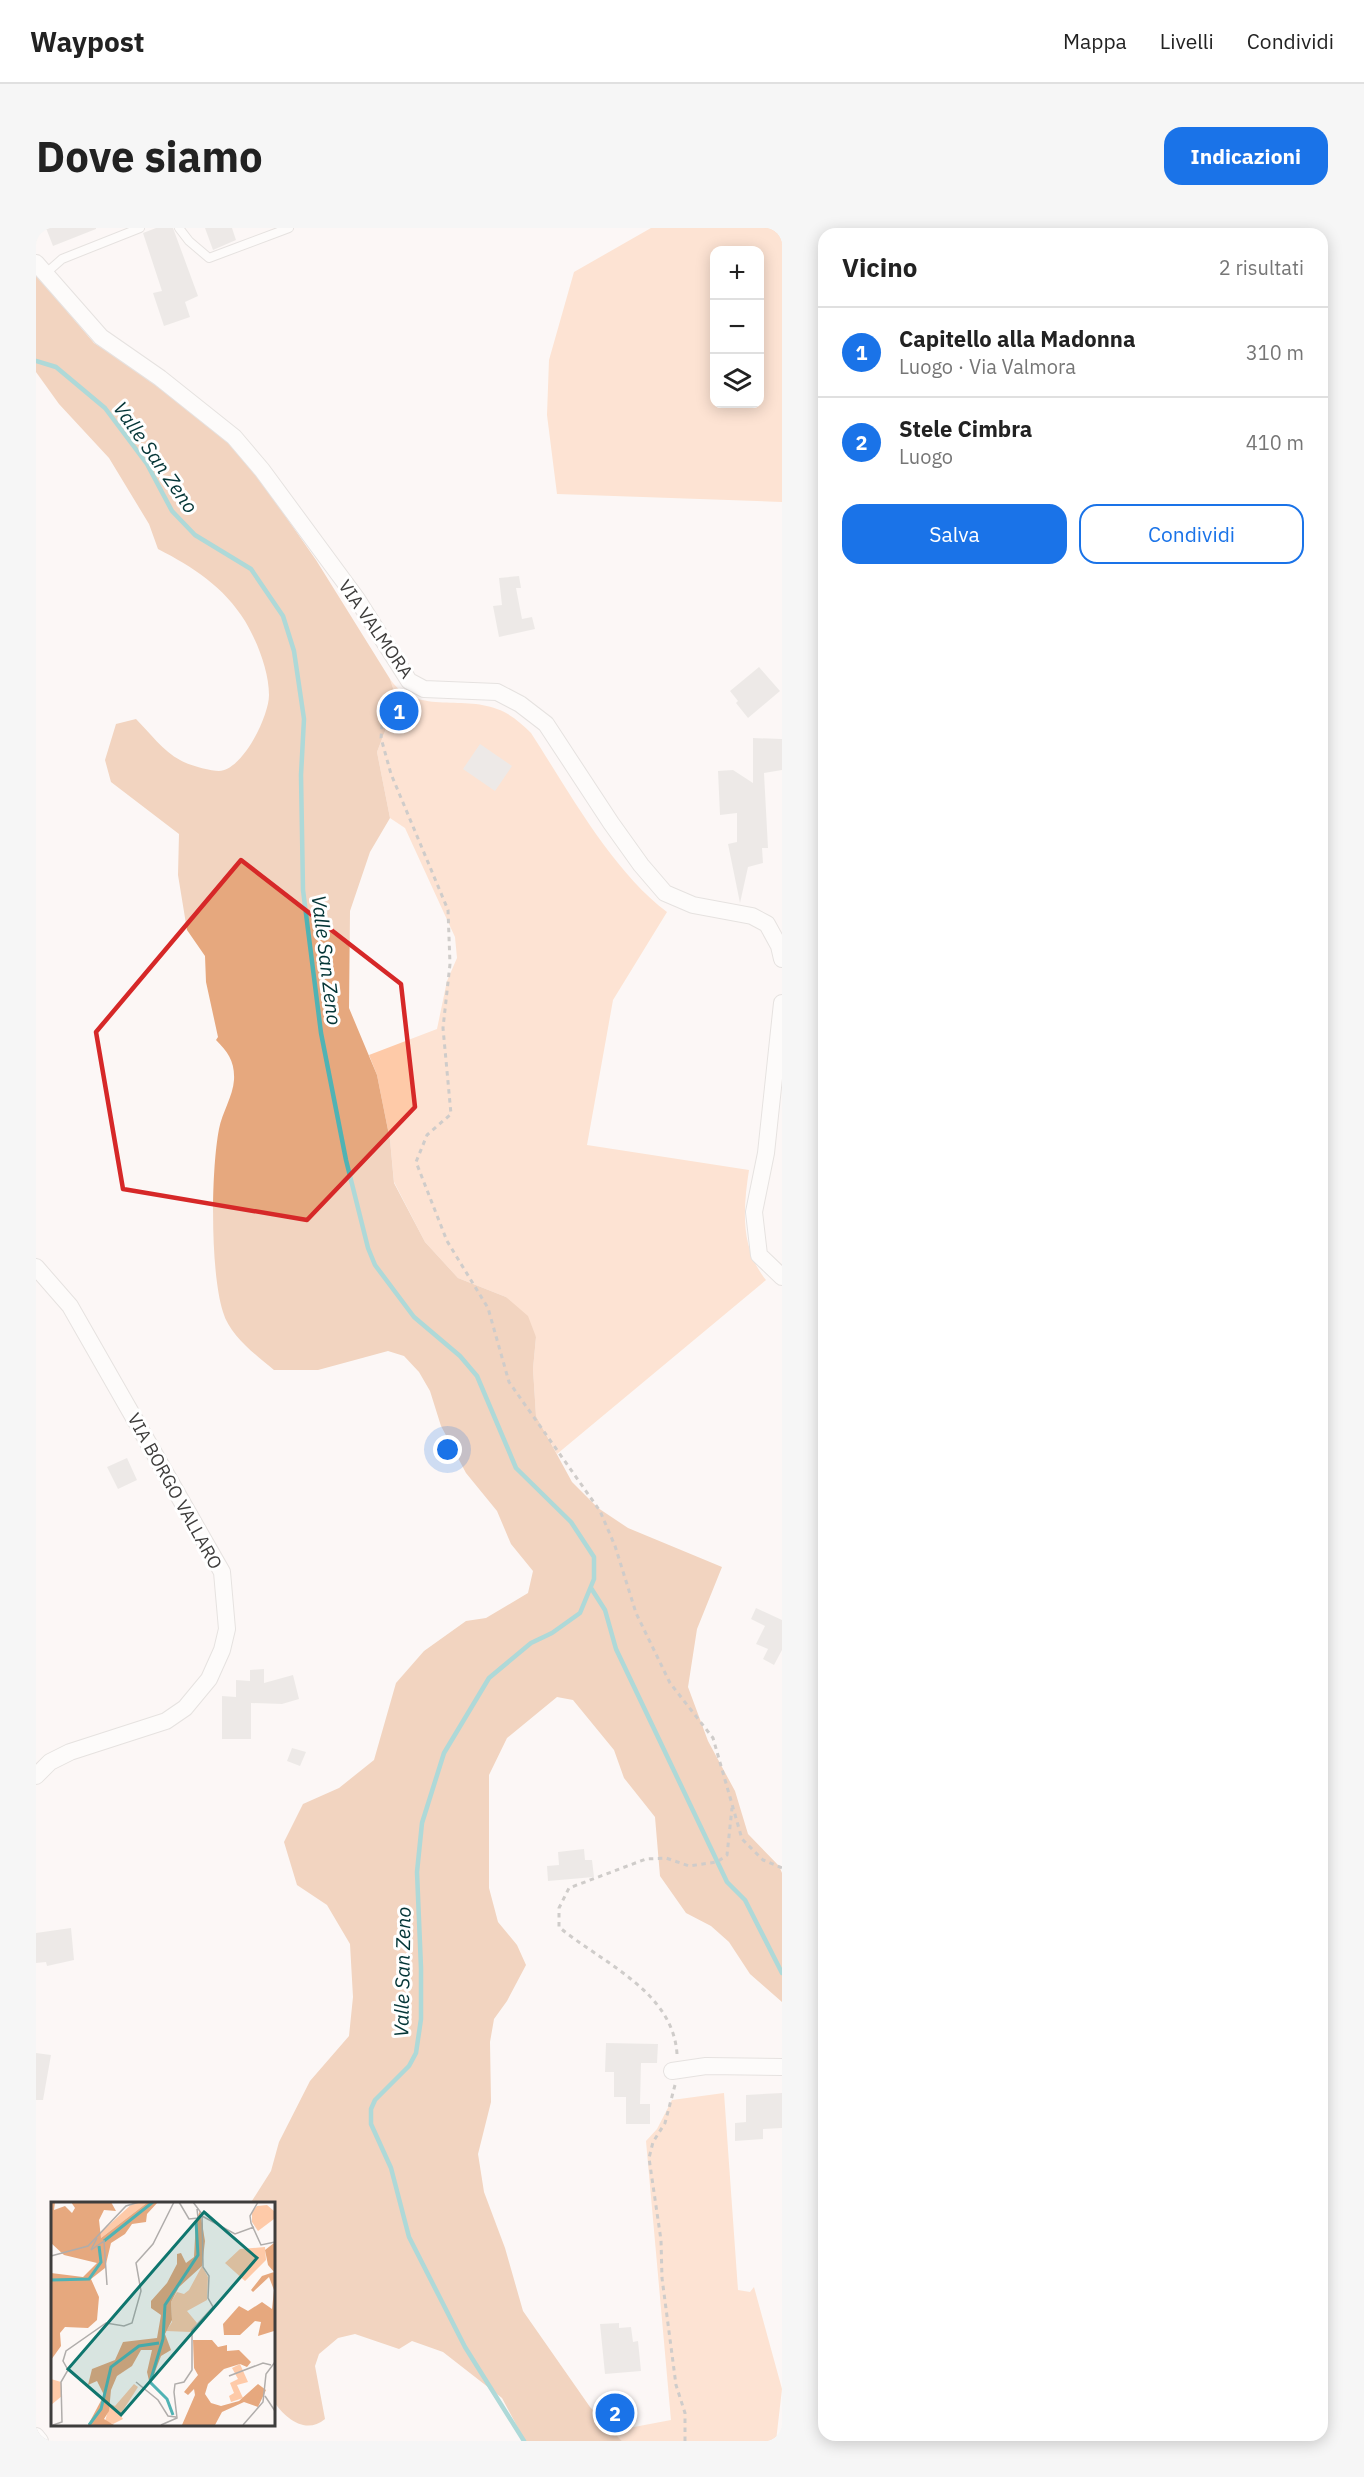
<!DOCTYPE html>
<html lang="it">
<head>
<meta charset="utf-8">
<style>
	:root { --surface:#fff; --page:#f6f6f6; --text:#222; --muted:#767676; --line:#e0e0e0; --accent:#1a73e8 }
	body { margin:0; font-family:"IBM Plex Sans",sans-serif; background:var(--page); color:var(--text) }
	.controls { position:absolute; right:18px; top:18px; display:grid; overflow:hidden; border-radius:12px; box-shadow:0 3px 15px #0003 }
	.controls button { width:54px; height:54px; display:grid; place-items:center; padding:0; border:0; border-bottom:2px solid var(--line); background:var(--surface); color:var(--text); font:30px sans-serif }
	.you { position:absolute; left:412px; top:1222px; width:21px; height:21px; margin:-15px; border:4px solid #fff; border-radius:50%; background:#1a73e8; box-shadow:0 0 0 9px #1a73e833 }
	.badge { display:grid; place-items:center; width:39px; height:39px; border-radius:50%; background:var(--accent); color:#fff; font-size:20px; font-weight:700 }
	.pin { position:absolute; translate:-50% -50%; border:3px solid #fff; box-shadow:0 2px 6px #0006 }
	.list { margin:0; padding:0; list-style:none }
	h2 { display:flex; justify-content:space-between; align-items:center; height:78px; margin:0; padding:0 24px; font-size:26px }
	h2 small { font-size:20px; font-weight:400; color:var(--muted) }
	.list li { display:grid; grid-template-columns:39px 1fr auto; gap:18px; align-items:center; box-sizing:border-box; height:90px; padding:0 24px; border-top:2px solid var(--line) }
	.list b { display:block; font-size:22px; white-space:nowrap }
	.list p { margin:0; font-size:20px; white-space:nowrap; color:var(--muted) }
	.list em { font-size:20px; font-style:normal; color:var(--muted) }
	.actions { display:flex; gap:12px; padding:18px 24px }
	.actions a { flex:1; padding:14px 0; border:2px solid var(--accent); border-radius:18px; text-align:center; font-size:21px; color:var(--accent) }
	.actions .main { background:var(--accent); color:#fff }
	.icon { flex:none; width:33px; height:33px; fill:none; stroke:currentColor; stroke-width:2; stroke-linecap:round; stroke-linejoin:round }
	.map { position:relative; flex:none; width:746px; height:2213px; overflow:hidden; border-radius:18px }
	header { display:flex; align-items:center; gap:36px; box-sizing:border-box; height:84px; padding:0 30px; background:var(--surface); border-bottom:2px solid var(--line) }
	header strong { font-size:28px }
	nav { display:flex; gap:33px; margin-inline-start:auto; font-size:21px }
	.intro { display:flex; align-items:center; justify-content:space-between; box-sizing:border-box; height:144px; padding:0 36px }
	h1 { margin:0; font-size:42px }
	.button { padding:15px 27px; border-radius:18px; background:var(--accent); color:#fff; font-size:21px; font-weight:700 }
	main { display:flex; gap:36px; padding:0 36px }
	aside { flex:1; background:var(--surface); border-radius:18px; box-shadow:0 3px 15px #0003 }
	.map>svg:first-child { display:block }
	.green { fill:#fecaa8; fill-rule:evenodd }
	.forest { fill:#e6a87e }
	.lines { fill:none; stroke-linecap:round; stroke-linejoin:round }
	.stream { stroke:#50b3b4; stroke-width:4.5 }
	.building { fill:#dcd8d6 }
	.service-casing { stroke:#ccc8c6; stroke-width:10 }
	.minor-casing { stroke:#ccc8c6; stroke-width:18 }
	.path { stroke:#9a9795; stroke-width:3; stroke-dasharray:4.5 4.5; stroke-linecap:butt }
	.service { stroke:#fff; stroke-width:8 }
	.minor { stroke:#fff; stroke-width:16 }
	.marked { fill:none; stroke:#d62828; stroke-width:4.5; stroke-linejoin:round }
	.labels { text-anchor:middle; dominant-baseline:central; stroke-width:6; stroke-linejoin:round; paint-order:stroke }
	.street-label { font-size:18px; fill:#3e3d3c; stroke:#fff }
	.water-label { font-size:20px; font-style:italic; fill:#033536; stroke:#fff }
	.inset-river { fill:none; stroke:#50b3b4; stroke-width:3 }
	.inset-road { fill:none; stroke:#b0adab; stroke-width:1.5 }
	.view { fill:#0f766e; fill-opacity:0.15; stroke:#0f766e; stroke-width:3 }
	.inset-edge { fill:none; stroke:#3e3d3c; stroke-width:3 }
</style>
</head>
<body>
<header>
<strong>Waypost</strong>
<nav><a>Mappa</a><a>Livelli</a><a>Condividi</a></nav>
</header>
<div class="intro"><h1>Dove siamo</h1><a class="button">Indicazioni</a></div>
<main>
<div class="map">
<svg width="746" height="2213" viewBox="0 0 746 2213">
	<rect width="100%" height="100%" fill="#fcf7f5"/>
	<path class="green" d="M 615,0 L 746,0 L 746,274 L 521,266 L 511,187 L 513,132 L 538,44 ZM 678,22 L 724,22 L 724,176 L 678,176 Z
		M 354,451 C 378,487 426,467 461,481 C 475,486 485,495 495,505 C 532,562 576,643 631,684 L 577,772 L 551,917 L 713,942 C 707,981 704,1020 730,1052 L 521,1226 L 500,1188 L 497,1141 L 500,1109 L 470,1069 L 422,1050 L 389,1014 L 358,954 L 354,912 L 341,847 L 333,827 L 401,801 L 411,753 L 421,730 L 419,709 L 369,600 L 354,590 L 341,524 L 361,472 Z
		M 688,1865 L 702,2062 L 714,2064 L 718,2059 L 746,2161 L 740,2213 L 586,2213 L 577,2203 L 635,2192 L 610,1913 L 621,1901 L 636,1872 Z"/>
	<path class="forest" d="M 0,47 L 58,115 L 104,144 L 202,220 L 280,332 L 354,451 L 361,472 L 341,524 L 354,590 L 334,624 L 314,683 L 313,780 L 341,847 L 354,912 L 358,955 L 389,1014 L 422,1050 L 470,1069 L 492,1088 L 500,1109 L 497,1141 L 500,1188 L 536,1254 L 562,1280 L 592,1300 L 686,1339 L 661,1401 L 652,1459 L 672,1513 L 699,1563 L 712,1606 L 743,1638 L 746,1645 L 746,1774 L 714,1746 L 693,1714 L 675,1698 L 650,1685 L 624,1648 L 619,1589 L 588,1550 L 578,1522 L 537,1472 L 521,1469 L 471,1510 L 453,1547 L 453,1660 L 462,1694 L 481,1717 L 490,1737 L 471,1773 L 458,1791 L 454,1814 L 455,1874 L 442,1926 L 448,1964 L 469,2020 L 487,2083 L 554,2179 L 586,2213 L 489,2213 L 466,2170 L 407,2124 L 376,2113 L 363,2121 L 319,2106 L 302,2110 L 283,2126 L 279,2138 L 289,2191 C 270,2207 249,2191 237,2172 L 237,1976 L 214,1976 L 235,1943 L 243,1914 L 274,1853 L 313,1808 L 317,1769 L 314,1716 L 291,1677 L 261,1657 L 248,1614 L 267,1576 L 303,1560 L 338,1532 L 360,1455 L 388,1423 L 430,1393 L 450,1390 L 492,1365 L 497,1343 L 475,1316 L 461,1283 L 430,1245 L 405,1198 L 394,1163 L 383,1144 L 368,1128 L 352,1123 L 282,1142 L 238,1142 C 220,1127 194,1108 187,1084 C 174,1043 175,943 183,901 C 186,885 197,868 198,852 C 199,834 192,824 180,812 L 182,809 L 170,754 L 169,728 L 151,702 L 142,647 L 143,606 L 75,554 L 69,532 L 80,496 L 100,491 C 113,504 128,524 144,532 C 152,537 174,543 183,543 C 207,542 233,488 233,467 C 233,443 221,413 209,393 C 188,359 157,339 122,321 L 113,296 L 73,230 L 23,176 L 0,144 Z"/>
	<g class="lines">
		<path class="stream" d="M 0,133 L 20,139 L 69,180 L 111,236 L 136,283 L 159,307 L 215,341 L 247,388 L 258,423 L 268,491 L 265,547 L 267,662 L 285,805 L 310,932 L 332,1020 L 339,1037 L 378,1089 L 424,1128 L 441,1148 L 480,1240 L 535,1294 L 558,1329 L 558,1351 L 544,1385 L 516,1405 L 495,1415 L 453,1450 L 408,1525 L 386,1595 L 381,1644 L 385,1740 L 385,1791 L 380,1825 L 373,1838 L 339,1872 L 335,1881 L 335,1896 L 355,1940 L 373,2009 L 429,2119 L 488,2213
			M 555,1360 L 569,1382 L 580,1421 L 691,1654 L 709,1672 L 746,1745"/>
	</g>
	<path class="building" d="M 10,0 L 60,0 L 60,1 L 17,18 Z
		M 120,0 L 137,0 L 162,68 L 149,74 L 154,89 L 128,98 L 117,65 L 126,63 L 107,5 Z
		M 169,0 L 196,0 L 200,12 L 177,22 Z
		M 483,348 L 485,360 L 480,360 L 486,391 L 496,389 L 499,401 L 463,409 L 457,378 L 466,377 L 463,350 Z
		M 723,439 L 744,463 L 712,490 L 700,475 L 702,473 L 694,463 Z
		M 717,510 L 746,511 L 746,542 L 728,545 L 732,620 L 726,620 L 727,635 L 712,639 L 704,675 L 692,616 L 701,614 L 701,585 L 684,587 L 682,543 L 697,542 L 717,555 Z
		M 444,516 L 476,538 L 459,563 L 427,541 Z
		M 91,1230 L 101,1252 L 82,1261 L 71,1239 Z
		M 720,1380 L 746,1392 L 746,1422 L 738,1437 L 727,1431 L 732,1421 L 720,1416 L 729,1398 L 715,1391 Z
		M 228,1441 L 228,1455 L 257,1447 L 263,1471 L 246,1476 L 215,1475 L 215,1511 L 186,1511 L 186,1468 L 200,1469 L 200,1452 L 214,1453 L 214,1442 Z
		M 256,1520 L 270,1524 L 264,1538 L 251,1533 Z
		M 548,1621 L 549,1632 L 556,1632 L 558,1649 L 512,1653 L 511,1638 L 523,1637 L 522,1624 Z
		M 35,1700 L 38,1732 L 11,1738 L 10,1734 L 0,1735 L 0,1705 Z
		M 570,1815 L 622,1816 L 621,1835 L 605,1835 L 604,1876 L 614,1876 L 614,1896 L 590,1896 L 590,1869 L 578,1869 L 578,1844 L 569,1844 Z
		M 0,1825 L 15,1827 L 7,1872 L 0,1872 Z
		M 746,1865 L 746,1900 L 727,1901 L 727,1911 L 699,1913 L 699,1895 L 710,1894 L 710,1867 Z
		M 583,2095 L 583,2100 L 595,2099 L 597,2114 L 602,2113 L 605,2143 L 569,2146 L 564,2096 Z"/>
	<g class="lines">
		<defs>
			<path id="service" d="M 143,0 L 153,13 L 173,30 L 253,0
				M 9,46 L 26,31 L 104,0"/>
			<path id="minor" d="M 0,35 L 65,109 L 124,150 L 198,209 L 226,242 L 321,371 L 373,453 L 388,461 L 461,464 L 484,476 L 510,496 L 575,595 L 605,637 L 629,665 L 657,677 L 716,688 L 731,696 L 743,718 L 746,731
				M 746,775 L 730,925 L 718,984 L 723,1027 L 746,1049
				M 0,1039 L 34,1078 L 186,1344 L 191,1401 L 186,1422 L 173,1451 L 149,1480 L 130,1493 L 34,1524 L 14,1534 L 0,1548
				M 636,1843 L 670,1838 L 746,1839
				M 0,2208 L 4,2213"/>
		</defs>
		<use href="#service" class="service-casing"/>
		<use href="#minor" class="minor-casing"/>
		<path class="path" d="M 365,466 L 346,497 L 345,510 L 355,546 L 412,682 L 414,736 L 407,800 L 415,886 L 391,907 L 380,934 L 411,1013 L 452,1080 L 473,1154 L 564,1283 L 579,1318 L 600,1385 L 634,1455 L 677,1510 L 706,1611 L 727,1632 L 746,1640
			M 641,1826 C 637,1763 566,1735 523,1699 L 523,1680 L 533,1660 L 610,1631 L 630,1630 L 653,1638 L 681,1634 L 691,1627 L 696,1580
			M 639,1857 L 629,1895 L 617,1914 L 613,1930 L 625,2012 L 626,2050 L 640,2157 L 649,2185 L 649,2213"/>
		<use href="#service" class="service"/>
		<use href="#minor" class="minor"/>
	</g>
	<path d="M0 0H746V2213H0ZM 205,632 L 365,756 L 379,879 L 271,992 L 87,961 L 60,804 Z" fill="#fcf7f5" fill-opacity=".55" fill-rule="evenodd"/>
	<path class="marked" d="M 205,632 L 365,756 L 379,879 L 271,992 L 87,961 L 60,804 Z"/>
	<g class="labels">
		<g class="street-label">
			<text transform="translate(340 401) rotate(55)">VIA VALMORA</text>
			<text transform="translate(139 1263) rotate(61)">VIA BORGO VALLARO</text>
		</g>
		<g class="water-label">
			<text transform="translate(120 229) rotate(55)">Valle San Zeno</text>
			<text transform="translate(291 732) rotate(83)">Valle San Zeno</text>
			<text transform="translate(366 1744) rotate(-89)">Valle San Zeno</text>
		</g>
	</g>
	<g transform="translate(15 1974)">
		<rect width="224" height="224" fill="#fcf7f5"/>
		<path d="M 83,0 L 97,0 L 50,36 L 47,33 ZM 216,3 L 223,9 L 223,17 L 207,29 L 201,20 L 201,10 L 206,4 ZM 214,45 L 215,58 L 194,79 L 174,61 L 189,47 ZM 151,64 L 157,75 L 156,98 L 136,109 L 146,121 L 140,130 L 115,129 L 121,120 L 120,100 L 126,90 L 133,92 L 138,88 ZM 189,162 L 197,180 L 186,183 L 192,196 L 180,200 L 178,194 L 183,191 L 179,181 L 187,177 L 181,166 ZM 0,177 L 10,180 L 11,194 L 0,203 ZM 83,182 L 87,185 L 69,213 L 72,217 L 62,222 L 54,219 L 59,202 L 64,204 Z" fill="#fecaa8"/>
		<path d="M 0,0 L 4,0 L 3,8 L 14,4 L 21,11 L 24,6 L 20,0 L 60,0 L 65,9 L 53,8 L 48,18 L 50,36 L 97,0 L 107,0 L 96,12 L 95,20 L 81,22 L 74,32 L 60,41 L 54,66 L 40,77 L 48,95 L 46,118 L 37,126 L 14,125 L 9,131 L 10,144 L 0,158 L 0,71 L 32,75 L 46,61 L 13,53 L 0,41 ZM 149,9 L 154,39 L 151,64 L 128,85 L 120,100 L 121,118 L 114,132 L 120,148 L 110,154 L 99,183 L 96,170 L 101,148 L 90,148 L 81,164 L 66,174 L 60,188 L 58,209 L 53,217 L 63,223 L 37,223 L 53,193 L 46,179 L 37,183 L 41,167 L 64,158 L 72,140 L 106,136 L 110,113 L 100,106 L 100,99 L 116,81 L 126,62 L 126,52 L 130,51 L 135,61 L 143,55 L 145,18 ZM 223,41 L 223,129 L 207,134 L 210,120 L 204,119 L 189,133 L 173,133 L 172,122 L 188,104 L 197,109 L 211,100 L 221,107 L 223,88 L 218,75 L 202,90 L 200,88 L 211,74 L 223,70 L 217,63 L 214,48 ZM 142,138 L 161,138 L 167,145 L 176,143 L 176,149 L 188,148 L 200,160 L 196,165 L 189,162 L 173,167 L 157,182 L 154,192 L 160,201 L 170,204 L 188,199 L 207,182 L 215,188 L 207,205 L 193,200 L 171,210 L 164,223 L 131,223 L 144,193 L 143,187 L 137,193 L 133,190 L 147,173 L 143,166 Z" fill="#e6a87e"/>
		<path class="inset-river" d="M 53,39 L 102,0M 0,78 L 38,77 L 50,60 L 48,44M 122,213 L 116,197 L 99,180 L 112,137 L 114,103 L 147,53 L 145,19M 38,223 L 50,207 L 60,165 L 88,144 L 108,141"/>
		<path class="inset-road" d="M 128,0 L 138,17 L 147,16 L 146,7M 207,0 L 199,14 L 200,21 L 210,43 L 224,40M 151,14 L 184,32 L 203,25M 46,36 L 40,48 L 53,39 L 56,83M 0,54 L 37,44 L 75,4 L 88,0M 178,174 L 212,161 L 220,163M 85,180 L 107,198 L 117,214 L 125,215M 214,194 L 224,209M 2,223 L 11,220 L 10,180 L 17,168 L 12,159 L 15,149 L 55,121 L 73,124 L 81,121 L 90,89 L 85,61 L 102,42 L 123,0M 110,223 L 126,216 L 123,190 L 124,182 L 133,180 L 141,168 L 141,128 L 162,105 L 157,96 L 158,74 L 152,65 L 151,12 L 142,0M 192,223 L 212,200 L 215,172 L 224,160"/>
		<path class="view" d="M 153,10 L 206,56 L 70,213 L 17,167 Z"/>
		<rect width="224" height="224" class="inset-edge"/>
	</g>
</svg>
<div class="controls">
<button>+</button>
<button>−</button>
<button><svg class="icon" aria-label="layers" viewBox="0 0 24 24"><path d="M12 4l9 5-9 5-9-5zM3 14l9 5 9-5"/></svg></button>
</div>
<div class="you"></div>
<div class="pin badge" style="left:363px;top:483px">1</div>
<div class="pin badge" style="left:579px;top:2185px">2</div>
</div>
<aside>
<h2>Vicino<small>2 risultati</small></h2>
<ul class="list">
<li><span class="badge">1</span><div><b>Capitello alla Madonna</b><p>Luogo · Via Valmora</p></div><em>310 m</em></li>
<li><span class="badge">2</span><div><b>Stele Cimbra</b><p>Luogo</p></div><em>410 m</em></li>
</ul>
<div class="actions"><a class="main">Salva</a><a>Condividi</a></div>
</aside>
</main>
</body>
</html>
